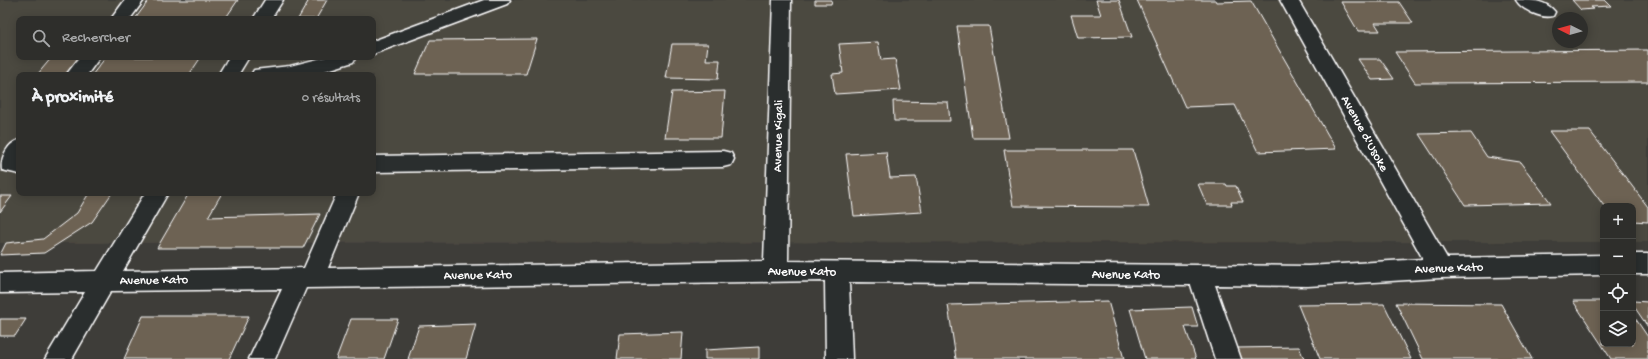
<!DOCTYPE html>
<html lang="fr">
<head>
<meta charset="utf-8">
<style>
	:root { --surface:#2e2e2b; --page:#363633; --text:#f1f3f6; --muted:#a7a8a9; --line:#494a47 }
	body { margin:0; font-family:"Gochi Hand",sans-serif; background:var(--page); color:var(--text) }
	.controls { position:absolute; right:12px; bottom:12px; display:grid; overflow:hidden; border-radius:8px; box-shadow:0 2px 10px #0003 }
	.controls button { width:36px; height:36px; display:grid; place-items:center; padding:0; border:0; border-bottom:1px solid var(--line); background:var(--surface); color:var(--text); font:20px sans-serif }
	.compass { position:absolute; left:1552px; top:12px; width:36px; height:36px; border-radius:50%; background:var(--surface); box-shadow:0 2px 10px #0003; rotate:275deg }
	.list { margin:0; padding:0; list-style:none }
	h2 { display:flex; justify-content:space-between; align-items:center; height:52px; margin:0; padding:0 16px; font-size:17px }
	h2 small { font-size:13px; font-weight:400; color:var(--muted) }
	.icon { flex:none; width:22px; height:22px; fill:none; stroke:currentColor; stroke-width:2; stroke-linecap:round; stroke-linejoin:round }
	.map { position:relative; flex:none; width:1648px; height:359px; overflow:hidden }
	.search { position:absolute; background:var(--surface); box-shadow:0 2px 10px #0003; left:16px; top:16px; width:360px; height:44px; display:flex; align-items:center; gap:10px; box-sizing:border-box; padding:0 14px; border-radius:8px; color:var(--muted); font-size:15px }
	.panel { position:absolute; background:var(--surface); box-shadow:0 2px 10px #0003; left:16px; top:72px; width:360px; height:124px; border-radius:8px }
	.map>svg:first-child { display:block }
	.built { fill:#4c4841; fill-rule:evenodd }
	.building { fill:#6d6253; stroke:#fff }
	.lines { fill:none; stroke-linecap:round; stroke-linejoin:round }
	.minor-casing { stroke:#fff; stroke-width:3 }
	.minor { fill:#2a2d2e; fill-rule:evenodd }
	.labels { text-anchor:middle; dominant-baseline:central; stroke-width:3; stroke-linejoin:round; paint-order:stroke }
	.street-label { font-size:13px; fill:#fff; stroke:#2a2d2e }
</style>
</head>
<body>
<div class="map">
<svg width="1648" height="359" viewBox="0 0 1648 359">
	<rect width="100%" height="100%" fill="#3e3d39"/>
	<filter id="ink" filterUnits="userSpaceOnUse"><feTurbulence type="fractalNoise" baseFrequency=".025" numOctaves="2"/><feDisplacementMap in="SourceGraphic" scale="8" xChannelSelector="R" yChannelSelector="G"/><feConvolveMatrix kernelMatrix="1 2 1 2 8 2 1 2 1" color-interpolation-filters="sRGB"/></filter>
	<g filter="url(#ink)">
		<path class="built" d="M 0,0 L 1648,0 L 1648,242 L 1633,242 L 1633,206 L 1603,206 L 1603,242 L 0,243 ZM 1558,18 L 1582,18 L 1582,42 L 1558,42 ZM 19,19 L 373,19 L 373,57 L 19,57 ZM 19,75 L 373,75 L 373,193 L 19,193 Z"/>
		<path class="building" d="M 149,0 L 238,0 L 225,19 L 135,19 Z
			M 309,0 L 327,0 L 316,19 L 298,19 Z
			M 815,0 L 832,0 L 831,4 L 815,4 Z
			M 1096,0 L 1119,0 L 1132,37 L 1078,38 L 1071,15 L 1101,15 Z
			M 1137,0 L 1216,0 L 1217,2 L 1251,1 L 1336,149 L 1258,152 L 1235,105 L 1185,107 Z
			M 1572,0 L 1605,0 L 1611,6 L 1591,7 L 1594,9 L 1581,10 Z
			M 1341,2 L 1399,2 L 1413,23 L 1375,23 L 1380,31 L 1358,31 Z
			M 957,26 L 989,26 L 1009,138 L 973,138 Z
			M 537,39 L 526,74 L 415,74 L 430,40 Z
			M 878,42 L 881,60 L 895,59 L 901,90 L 835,94 L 832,74 L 843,73 L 839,44 Z
			M 672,44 L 708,44 L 706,60 L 720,60 L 718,79 L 666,78 Z
			M 1648,50 L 1648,82 L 1415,83 L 1395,52 Z
			M 52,57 L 80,57 L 65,75 L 37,75 Z
			M 106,57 L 201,57 L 189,75 L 92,75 Z
			M 1358,59 L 1380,59 L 1394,79 L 1372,80 Z
			M 725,91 L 721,138 L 665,138 L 672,92 Z
			M 893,101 L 948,102 L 950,121 L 894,121 Z
			M 1549,131 L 1590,131 L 1648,207 L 1648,222 L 1633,221 L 1633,206 L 1604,206 Z
			M 1471,133 L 1487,157 L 1520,162 L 1551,203 L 1465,205 L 1419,134 Z
			M 1004,150 L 1133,150 L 1149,207 L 1013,206 Z
			M 886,152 L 890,178 L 916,177 L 922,212 L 854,216 L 846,154 Z
			M 1198,184 L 1226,184 L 1227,186 L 1236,186 L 1243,202 L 1231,202 L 1232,205 L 1207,205 Z
			M 89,193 L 112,193 L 92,222 L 44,253 L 0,255 L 6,243 L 43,239 L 77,213 Z
			M 189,193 L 222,193 L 208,217 L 320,214 L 303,248 L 157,248 Z
			M 0,196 L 12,196 L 0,212 Z
			M 1108,301 L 1124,359 L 956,359 L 948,305 Z
			M 1573,301 L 1603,301 L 1603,344 L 1633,344 L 1633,315 L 1648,337 L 1648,359 L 1611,359 Z
			M 1633,301 L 1648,302 L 1648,327 L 1633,305 Z
			M 1396,303 L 1501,304 L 1532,359 L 1423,359 Z
			M 1384,304 L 1411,359 L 1320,359 L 1298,305 Z
			M 1192,307 L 1198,327 L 1185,327 L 1196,359 L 1145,359 L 1130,309 Z
			M 143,316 L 249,316 L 229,359 L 124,359 Z
			M 0,319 L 26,319 L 15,336 L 0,336 Z
			M 351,319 L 398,319 L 384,359 L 336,359 Z
			M 476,324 L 466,359 L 408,359 L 419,326 Z
			M 683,332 L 681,359 L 617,359 L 620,334 Z
			M 759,347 L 759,359 L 705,359 L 705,350 Z
			M 1299,347 L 1304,359 L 1240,359 L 1236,348 Z"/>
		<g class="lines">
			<defs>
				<path id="minor" d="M 125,0 L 144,0 L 130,19 L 111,19 Z
					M 265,0 L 283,0 L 271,19 L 253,19 Z
					M 484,0 L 510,0 L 507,4 L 373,54 L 373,41 Z
					M 773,0 L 791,0 L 788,261 L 1308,266 L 1423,259 L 1280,0 L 1298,0 L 1447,258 L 1603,255 L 1603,275 L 1440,278 L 1308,286 L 1215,285 L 1241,359 L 1215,359 L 1191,285 L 849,282 L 852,359 L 826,359 L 825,281 L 306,288 L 275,359 L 249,359 L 282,289 L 111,291 L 72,359 L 45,359 L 85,292 L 0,293 L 0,273 L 97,271 L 145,193 L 168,193 L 123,271 L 304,268 L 337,193 L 359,193 L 328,268 L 764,261 Z
					M 1516,0 C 1530,0 1546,0 1555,12 L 1553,16 C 1541,19 1522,10 1516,0 Z
					M 80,57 L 100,57 L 87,75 L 66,75 Z
					M 229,57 L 249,57 L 238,75 L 218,75 Z
					M 326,57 L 356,57 L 353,62 L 312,75 L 251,75 L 254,70 L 290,66 Z
					M 19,140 L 19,174 L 2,170 C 0,158 8,143 19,140 Z
					M 723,151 L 731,153 L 734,159 L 731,165 L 723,167 L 373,172 L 373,156 Z
					M 1633,254 L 1648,254 L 1648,274 L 1633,274 Z"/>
			</defs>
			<use href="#minor" class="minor-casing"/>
			<use href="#minor" class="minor"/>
		</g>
	</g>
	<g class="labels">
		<g class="street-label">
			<text transform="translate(1364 134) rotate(61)">Avenue d'Usoke</text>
			<text transform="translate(779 136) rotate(-89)">Avenue Kigali</text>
			<text transform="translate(1449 269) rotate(-2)">Avenue Kato</text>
			<text x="802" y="272">Avenue Kato</text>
			<text x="1126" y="275">Avenue Kato</text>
			<text transform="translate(478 276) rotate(-1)">Avenue Kato</text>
			<text transform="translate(154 281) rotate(-1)">Avenue Kato</text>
		</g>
	</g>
</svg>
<div class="controls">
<button>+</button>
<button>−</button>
<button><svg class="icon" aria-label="locate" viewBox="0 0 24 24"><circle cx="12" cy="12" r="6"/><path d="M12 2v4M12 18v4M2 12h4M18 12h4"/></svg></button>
<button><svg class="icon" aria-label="layers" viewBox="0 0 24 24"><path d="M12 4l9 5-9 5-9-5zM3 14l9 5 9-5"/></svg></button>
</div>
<svg class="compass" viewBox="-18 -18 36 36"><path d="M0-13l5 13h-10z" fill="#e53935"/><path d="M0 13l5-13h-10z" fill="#a7a8a9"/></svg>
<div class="search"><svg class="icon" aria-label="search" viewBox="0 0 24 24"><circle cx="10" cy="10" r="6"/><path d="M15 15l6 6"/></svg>Rechercher</div>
<section class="panel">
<h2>À proximité<small>0 résultats</small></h2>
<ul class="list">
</ul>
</section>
</div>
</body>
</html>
